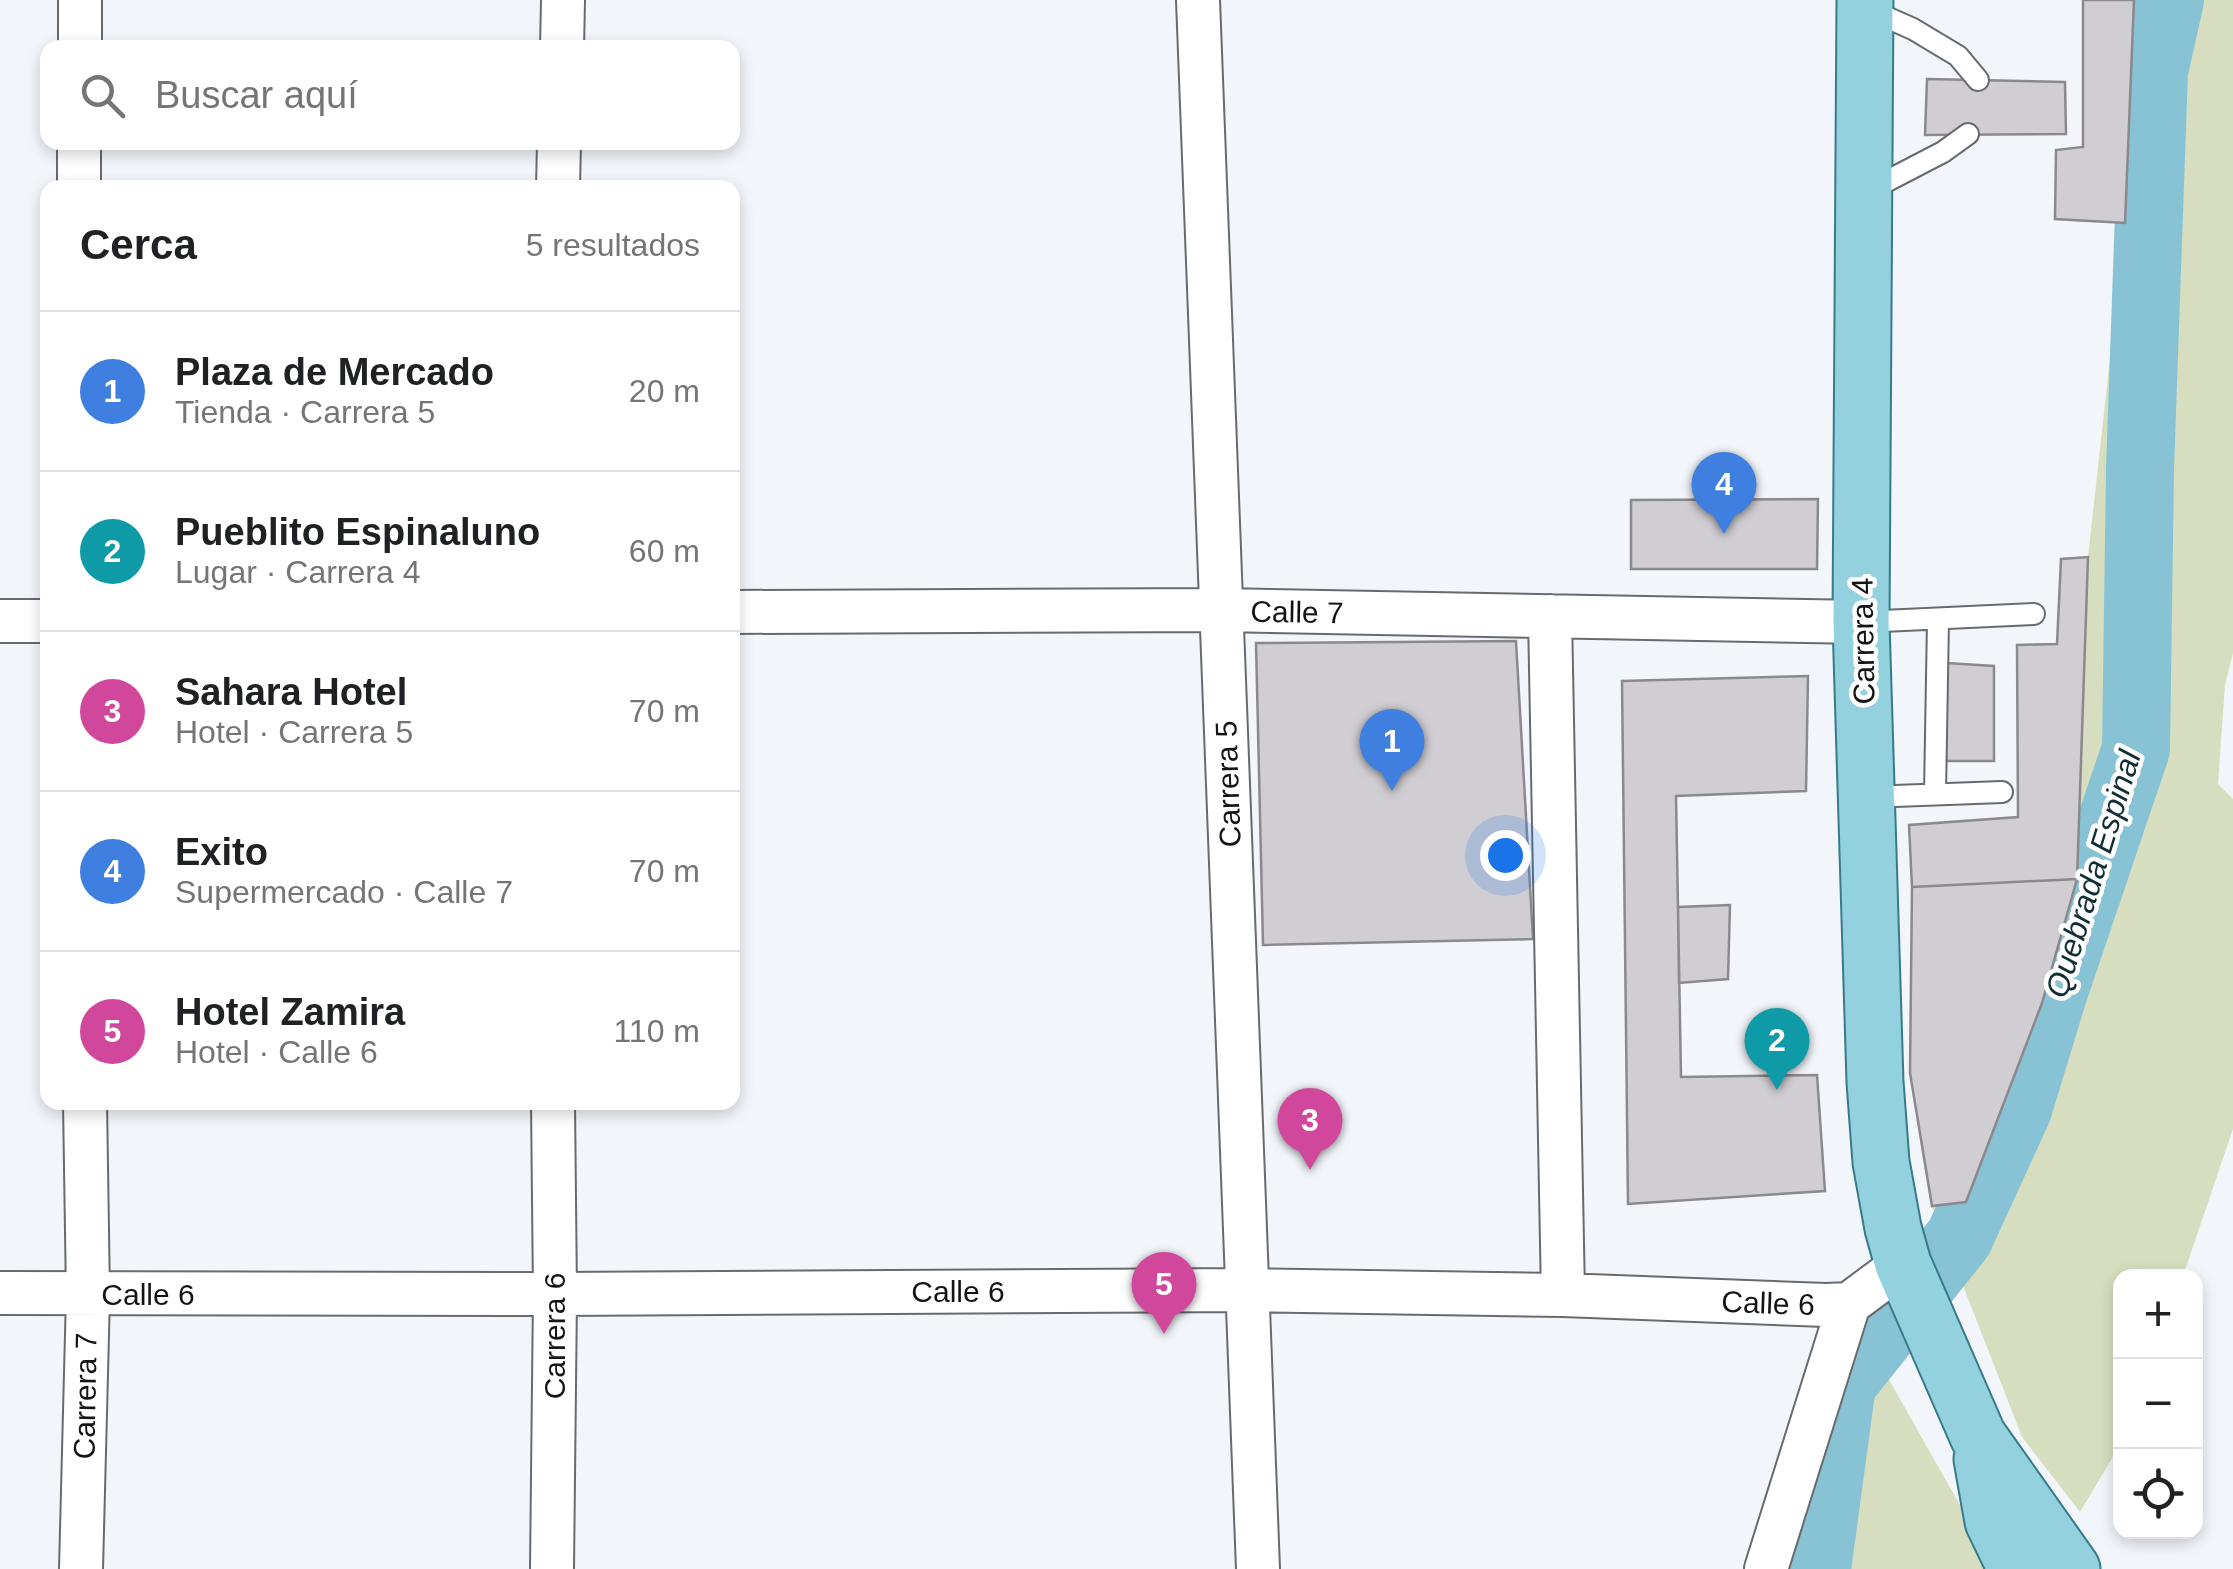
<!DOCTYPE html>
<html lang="es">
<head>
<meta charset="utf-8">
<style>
	:root { --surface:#fff; --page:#f2f2f2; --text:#202124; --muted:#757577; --line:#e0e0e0; --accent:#2e787c }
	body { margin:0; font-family:Helvetica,sans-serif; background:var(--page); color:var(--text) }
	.controls { position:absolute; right:30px; bottom:30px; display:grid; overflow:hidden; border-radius:20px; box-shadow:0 5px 15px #0003 }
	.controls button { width:90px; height:90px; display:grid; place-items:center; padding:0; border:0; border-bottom:2px solid var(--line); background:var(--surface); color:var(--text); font:50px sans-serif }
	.you { position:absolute; left:1505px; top:855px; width:35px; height:35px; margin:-25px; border:8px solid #fff; border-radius:50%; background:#1a73e8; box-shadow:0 0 0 15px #1a73e833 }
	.badge { display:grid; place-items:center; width:65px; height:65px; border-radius:50%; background:var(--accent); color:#fff; font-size:32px; font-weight:700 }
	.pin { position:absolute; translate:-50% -82px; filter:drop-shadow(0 2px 5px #0008) }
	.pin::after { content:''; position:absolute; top:52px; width:35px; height:30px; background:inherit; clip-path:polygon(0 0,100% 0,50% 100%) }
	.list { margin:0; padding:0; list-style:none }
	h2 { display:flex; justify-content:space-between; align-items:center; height:130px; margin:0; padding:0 40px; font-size:42px }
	h2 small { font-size:32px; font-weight:400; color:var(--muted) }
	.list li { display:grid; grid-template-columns:65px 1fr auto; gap:30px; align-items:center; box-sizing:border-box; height:160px; padding:0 40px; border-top:2px solid var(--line) }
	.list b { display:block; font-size:38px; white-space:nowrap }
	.list p { margin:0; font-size:32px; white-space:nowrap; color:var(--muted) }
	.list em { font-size:32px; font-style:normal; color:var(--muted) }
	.icon { flex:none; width:55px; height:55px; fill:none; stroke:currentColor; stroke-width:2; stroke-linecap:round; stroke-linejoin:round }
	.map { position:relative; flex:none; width:2233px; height:1569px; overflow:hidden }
	.search { position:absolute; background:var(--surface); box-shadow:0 5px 15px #0003; left:40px; top:40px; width:700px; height:110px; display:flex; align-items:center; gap:25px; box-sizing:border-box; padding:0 35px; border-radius:20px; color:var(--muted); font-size:38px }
	.panel { position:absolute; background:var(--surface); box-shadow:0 5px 15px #0003; left:40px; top:180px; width:700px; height:930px; border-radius:20px }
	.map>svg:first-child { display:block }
	.green { fill:#d6debf }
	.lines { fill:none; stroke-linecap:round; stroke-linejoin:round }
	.river { stroke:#87c3d5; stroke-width:68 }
	.building { fill:#d1ced3; stroke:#8b898d; stroke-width:2.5 }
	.service-casing { stroke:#676b6e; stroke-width:24 }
	.minor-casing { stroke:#676b6e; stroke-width:46 }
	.primary-casing { stroke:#377b8b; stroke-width:59 }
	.service { stroke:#fff; stroke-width:20 }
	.minor { stroke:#fff; stroke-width:42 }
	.primary { stroke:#93d1df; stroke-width:55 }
	.labels { text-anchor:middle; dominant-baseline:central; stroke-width:9; stroke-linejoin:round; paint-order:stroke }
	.street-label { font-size:30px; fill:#131415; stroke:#fff }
	.water-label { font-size:32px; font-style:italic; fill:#0f2e36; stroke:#fff }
</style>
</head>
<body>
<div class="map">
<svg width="2233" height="1569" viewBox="0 0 2233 1569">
	<rect width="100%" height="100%" fill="#f2f6fa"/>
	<path class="green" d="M 2134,0 L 2233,0 L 2233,653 L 2225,685 L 2218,784 L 2233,799 L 2233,1129 L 2183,1276 L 2120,1276 L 2120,1445 L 2080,1512 L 2022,1437 L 1932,1206 L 1966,1202 L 2042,1003 L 2077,879 L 2088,557 L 2125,223 Z
		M 1883,1369 L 1996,1569 L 1832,1569 L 1857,1411 Z"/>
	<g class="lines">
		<path class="river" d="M 1817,1569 L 1842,1384 L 1959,1238 L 2018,1109 L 2053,994 L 2136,749 L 2140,469 L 2154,71 L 2170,0"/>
	</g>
	<path class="building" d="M 2083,0 L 2134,0 L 2125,223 L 2055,219 L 2056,150 L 2083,147 Z
		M 1927,79 L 2065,82 L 2066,134 L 1925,135 Z
		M 1818,499 L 1817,569 L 1631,569 L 1631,500 Z
		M 2088,557 L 2077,879 L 1912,887 L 1909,825 L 2018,817 L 2017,645 L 2057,644 L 2061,559 Z
		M 1516,641 L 1533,939 L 1263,945 L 1256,643 Z
		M 1946,663 L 1994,666 L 1994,761 L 1946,761 Z
		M 1808,676 L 1806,791 L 1676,796 L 1681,1077 L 1817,1075 L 1825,1191 L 1628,1204 L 1622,681 Z
		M 2077,879 L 2042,1003 L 1966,1202 L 1932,1206 L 1910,1073 L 1912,887 Z
		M 1730,905 L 1728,979 L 1679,983 L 1678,907 Z"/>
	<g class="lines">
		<defs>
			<path id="service" d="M 1868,9 L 1913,29 L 1958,56 L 1978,80
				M 1866,192 L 1943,152 L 1968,134
				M 1861,622 L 2034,614
				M 1935,794 L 1938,620
				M 1868,797 L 2002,792"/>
			<path id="minor" d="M 1198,0 L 1258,1569
				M 80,48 L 80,0
				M 562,48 L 563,0
				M 79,188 L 79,142
				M 558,188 L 559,142
				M 732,612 L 1222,610 L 1861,622
				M 1550,616 L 1563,1295
				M 0,621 L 48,621
				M 0,1293 L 555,1294 L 1246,1290 L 1563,1295 L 1826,1305 L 1849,1304 L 1903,1264
				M 81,1569 L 88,1295 L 85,1102
				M 552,1569 L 555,1294 L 553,1102
				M 1766,1569 L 1849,1304"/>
			<path id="primary" d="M 1865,0 L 1861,622 L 1875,1082 L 1881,1162 L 1893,1228 L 1903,1264 L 1978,1436 L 2072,1569
				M 1982,1459 L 1993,1521 L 2016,1569"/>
		</defs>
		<use href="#service" class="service-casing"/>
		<use href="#minor" class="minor-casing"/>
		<use href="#primary" class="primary-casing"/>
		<use href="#service" class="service"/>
		<use href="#minor" class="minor"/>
		<use href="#primary" class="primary"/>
	</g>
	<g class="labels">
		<g class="street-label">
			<text transform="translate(1297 612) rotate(1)">Calle 7</text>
			<text transform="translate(1863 641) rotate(-91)">Carrera 4</text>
			<text transform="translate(1228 784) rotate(-92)">Carrera 5</text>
			<text x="958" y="1291">Calle 6</text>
			<text x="148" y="1294">Calle 6</text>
			<text transform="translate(1768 1303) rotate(2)">Calle 6</text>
			<text transform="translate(554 1336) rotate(-90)">Carrera 6</text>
			<text transform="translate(85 1396) rotate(-89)">Carrera 7</text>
		</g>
		<g class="water-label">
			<text transform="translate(2093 874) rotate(-73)">Quebrada Espinal</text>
		</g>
	</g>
</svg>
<div class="controls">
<button>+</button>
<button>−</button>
<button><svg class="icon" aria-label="locate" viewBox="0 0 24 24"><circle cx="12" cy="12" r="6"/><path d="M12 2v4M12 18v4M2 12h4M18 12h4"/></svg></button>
</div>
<div class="you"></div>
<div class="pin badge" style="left:1392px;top:791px;background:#3f7fe0">1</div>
<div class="pin badge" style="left:1777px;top:1090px;background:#0f9aa8">2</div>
<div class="pin badge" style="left:1310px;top:1170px;background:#d1479c">3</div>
<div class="pin badge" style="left:1724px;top:534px;background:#3f7fe0">4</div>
<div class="pin badge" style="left:1164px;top:1334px;background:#d1479c">5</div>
<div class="search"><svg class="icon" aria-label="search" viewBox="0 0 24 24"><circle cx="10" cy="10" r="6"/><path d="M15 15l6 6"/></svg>Buscar aquí</div>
<section class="panel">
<h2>Cerca<small>5 resultados</small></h2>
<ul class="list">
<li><span class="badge" style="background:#3f7fe0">1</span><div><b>Plaza de Mercado</b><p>Tienda · Carrera 5</p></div><em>20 m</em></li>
<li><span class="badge" style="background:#0f9aa8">2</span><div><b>Pueblito Espinaluno</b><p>Lugar · Carrera 4</p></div><em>60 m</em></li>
<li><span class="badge" style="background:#d1479c">3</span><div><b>Sahara Hotel</b><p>Hotel · Carrera 5</p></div><em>70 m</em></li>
<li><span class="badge" style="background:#3f7fe0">4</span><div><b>Exito</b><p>Supermercado · Calle 7</p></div><em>70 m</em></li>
<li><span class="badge" style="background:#d1479c">5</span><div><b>Hotel Zamira</b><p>Hotel · Calle 6</p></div><em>110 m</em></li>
</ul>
</section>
</div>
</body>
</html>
